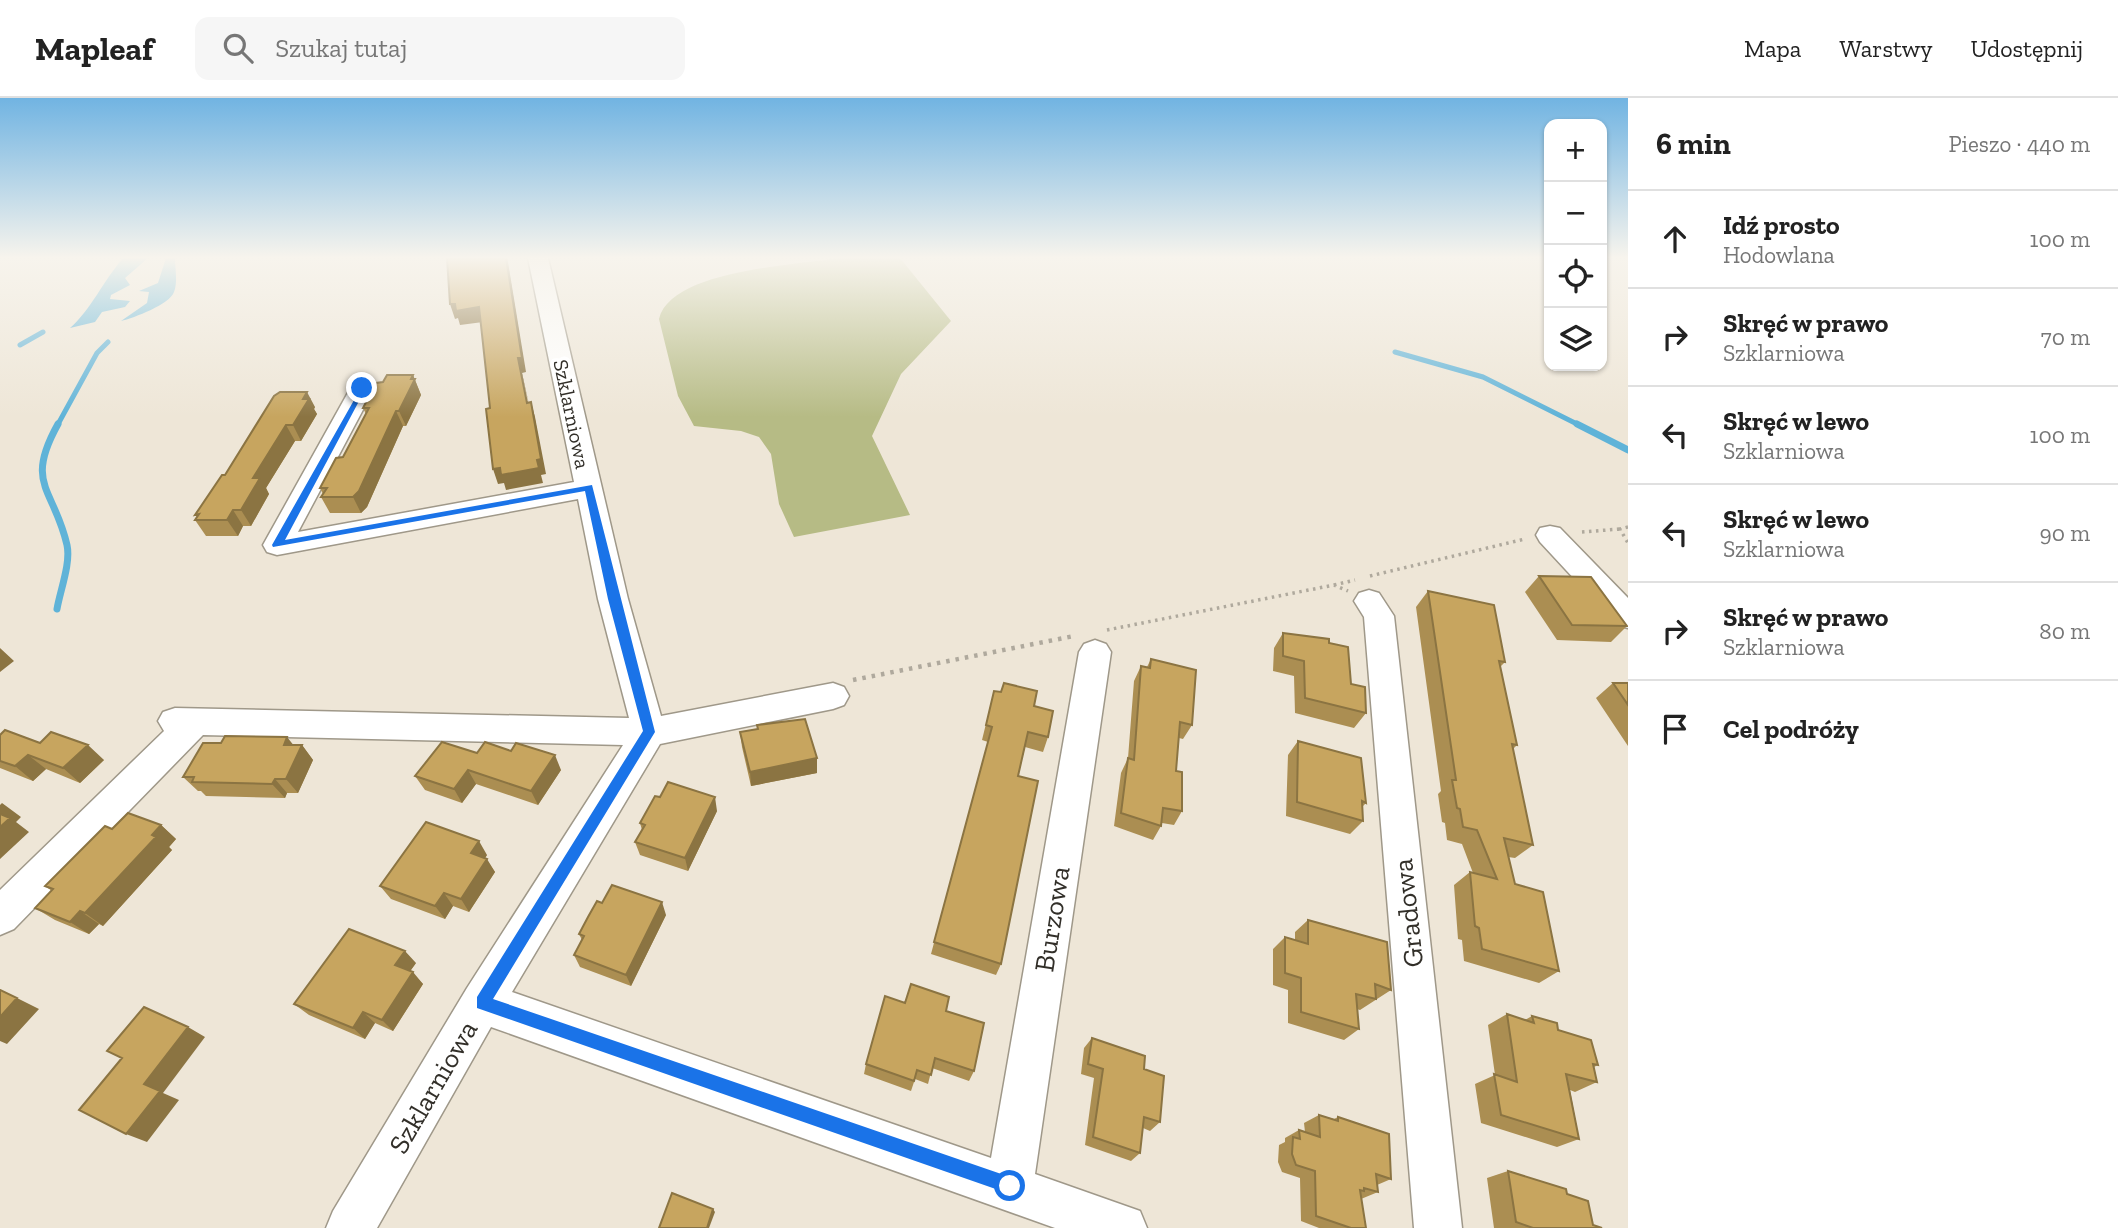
<!DOCTYPE html>
<html lang="pl">
<head>
<meta charset="utf-8">
<style>
	:root { --surface:#fff; --page:#f6f6f6; --text:#222; --muted:#767676; --line:#e0e0e0 }
	body { margin:0; font-family:"Zilla Slab",serif; background:var(--page); color:var(--text) }
	.controls { position:absolute; right:21px; top:21px; display:grid; overflow:hidden; border-radius:14px; box-shadow:0 2px 5px #0004 }
	.controls button { width:63px; height:63px; display:grid; place-items:center; padding:0; border:0; border-bottom:2px solid var(--line); background:var(--surface); color:var(--text); font:35px sans-serif }
	.stop { position:absolute; width:21px; height:21px; margin:-16px; border:5px solid #1a73e8; border-radius:50%; background:#fff }
	.stop.end { background:#1a73e8; border-color:#fff; box-shadow:0 2px 7px #0008 }
	.list { margin:0; padding:0; list-style:none }
	h2 { display:flex; justify-content:space-between; align-items:center; height:91px; margin:0; padding:0 28px; font-size:30px }
	h2 small { font-size:23px; font-weight:400; color:var(--muted) }
	.list li { display:grid; grid-template-columns:46px 1fr auto; gap:21px; align-items:center; box-sizing:border-box; height:98px; padding:0 28px; border-top:2px solid var(--line) }
	.list b { display:block; font-size:26px; white-space:nowrap }
	.list p { margin:0; font-size:23px; white-space:nowrap; color:var(--muted) }
	.list em { font-size:23px; font-style:normal; color:var(--muted) }
	.icon { flex:none; width:38px; height:38px; fill:none; stroke:currentColor; stroke-width:2; stroke-linecap:round; stroke-linejoin:round }
	.map { position:relative; flex:none; width:1628px; height:1130px; overflow:hidden }
	header { display:flex; align-items:center; gap:42px; box-sizing:border-box; height:98px; padding:0 35px; background:var(--surface); border-bottom:2px solid var(--line) }
	header strong { font-size:33px }
	nav { display:flex; gap:38px; margin-inline-start:auto; font-size:24px }
	.search { width:490px; height:63px; background:var(--page); display:flex; align-items:center; gap:18px; box-sizing:border-box; padding:0 24px; border-radius:14px; color:var(--muted); font-size:26px }
	main { display:flex }
	aside { flex:1; background:var(--surface) }
	.map>svg:first-child { display:block }
	.green { fill:#b6bb85 }
	.water { fill:#5fb3d8 }
	.lines { fill:none; stroke-linecap:round; stroke-linejoin:round }
	.stream-far1 { stroke:#5fb3d8; stroke-width:5 }
	.stream { stroke:#5fb3d8; stroke-width:7 }
	.minor-casing { stroke:#9f9889; stroke-width:3 }
	.path-far1 { stroke:#afa99d; stroke-width:3.5; stroke-dasharray:2.5 4.5; stroke-linecap:butt }
	.path { stroke:#afa99d; stroke-width:4.5; stroke-dasharray:3.5 6; stroke-linecap:butt }
	.minor { fill:#fff; fill-rule:evenodd }
	.wall { fill:#ab8e52 }
	.shaded-wall { fill:#8b7442 }
	.building { fill:#c7a55f; stroke:#8b7442; stroke-width:2 }
	.route { fill:#1a73e8 }
	.labels { text-anchor:middle; dominant-baseline:central; stroke-width:7; stroke-linejoin:round; paint-order:stroke }
	.far-street-label { font-size:21px; fill:#322f29; stroke:#fff }
	.near-street-label { font-size:28px; fill:#322f29; stroke:#fff }
</style>
</head>
<body>
<header>
<strong>Mapleaf</strong>
<div class="search"><svg class="icon" aria-label="search" viewBox="0 0 24 24"><circle cx="10" cy="10" r="6"/><path d="M15 15l6 6"/></svg>Szukaj tutaj</div>
<nav><a>Mapa</a><a>Warstwy</a><a>Udostępnij</a></nav>
</header>
<main>
<div class="map">
<svg width="1628" height="1130" viewBox="0 0 1628 1130">
	<rect width="100%" height="100%" fill="#eee6d7"/>
	<path class="green" d="M 840,160 L 900,160 L 951,223 L 901,276 L 872,338 L 910,417 L 794,439 L 779,406 L 771,356 L 759,339 L 741,333 L 694,328 L 678,298 L 659,221 C 671,172 796,167 840,160 Z"/>
	<path class="water" d="M 123,160 L 148,160 L 125,180 L 130,187 L 111,197 L 110,201 L 130,203 L 125,209 L 102,214 L 95,224 L 70,230 C 90,213 104,182 123,160 Z
		M 166,160 L 175,160 C 175,170 178,185 174,194 C 170,206 134,220 121,223 L 147,205 L 149,194 L 139,193 L 158,185 Z"/>
	<g class="lines">
		<path class="stream-far1" d="M 20,247 L 43,234
			M 1395,254 L 1483,279 L 1581,328
			M 57,328 L 97,255 L 108,244"/>
		<path class="stream" d="M 1577,326 L 1628,352
			M 57,511 C 60,493 71,465 67,447 C 54,390 24,387 58,326"/>
		<defs>
			<path id="minor" d="M 528,160 L 548,160 L 628,501 L 661,618 L 833,585 L 844,589 L 849,598 L 844,607 L 833,611 L 660,646 L 512,894 L 991,1060 L 1079,554 L 1084,546 L 1095,542 L 1106,546 L 1111,554 L 1035,1076 L 1140,1113 L 1147,1130 L 1055,1130 L 491,929 L 377,1130 L 326,1130 L 333,1113 L 467,890 L 623,647 L 203,637 L 14,831 L 0,837 L 0,792 L 164,633 L 158,623 L 163,614 L 175,610 L 629,620 L 598,501 L 578,401 L 277,457 L 267,454 L 263,447 L 350,291 L 354,286 L 370,286 L 374,291 L 298,434 L 574,384 Z
				M 1550,428 L 1560,430 L 1628,500 L 1628,530 L 1617,527 L 1540,444 L 1536,437 L 1540,430 Z
				M 1369,492 L 1379,495 L 1394,518 L 1462,1130 L 1414,1130 L 1364,519 L 1354,503 L 1359,495 Z"/>
		</defs>
		<use href="#minor" class="minor-casing"/>
		<path class="path-far1" d="M 1628,429 L 1620,431 L 1628,445
			M 1582,434 L 1620,431
			M 1370,478 L 1525,441
			M 1334,487 L 1355,482
			M 1107,532 L 1334,487 L 1348,493"/>
		<path class="path" d="M 853,582 L 1074,538"/>
		<use href="#minor" class="minor"/>
	</g>
	<path class="wall" d="M 413,277 L 421,297 L 406,328 L 403,328 L 367,409 L 361,415 L 330,415 L 321,399 L 323,396 L 320,390 L 348,351 L 366,316 L 363,310 L 383,284 Z
		M 274,298 L 315,309 L 314,311 L 317,316 L 301,343 L 295,343 L 266,390 L 269,396 L 251,428 L 243,428 L 238,438 L 206,438 L 195,422 L 197,419 L 195,417 L 225,377 Z
		M 1539,478 L 1627,528 L 1611,544 L 1557,542 L 1525,494 Z
		M 1428,493 L 1505,564 L 1500,569 L 1517,647 L 1513,651 L 1533,747 L 1515,760 L 1508,759 L 1515,786 L 1559,873 L 1539,885 L 1464,863 L 1462,842 L 1458,841 L 1454,787 L 1470,774 L 1473,775 L 1462,746 L 1447,742 L 1445,725 L 1442,724 L 1438,696 L 1441,693 L 1416,509 Z
		M 1283,535 L 1329,545 L 1366,615 L 1354,630 L 1295,615 L 1294,578 L 1273,573 L 1274,550 Z
		M 1151,561 L 1192,627 L 1183,641 L 1179,640 L 1176,673 L 1182,713 L 1174,727 L 1162,725 L 1161,728 L 1153,742 L 1114,728 L 1121,675 L 1128,660 L 1134,583 L 1141,568 L 1147,569 Z
		M 1613,585 L 1628,585 L 1628,648 L 1596,600 Z
		M 994,593 L 1034,608 L 1048,639 L 1043,654 L 1025,649 L 1018,678 L 1001,866 L 996,877 L 931,856 L 988,644 L 982,642 Z
		M 740,634 L 817,675 L 751,688 L 742,649 Z
		M 0,637 L 40,645 L 104,662 L 80,685 L 46,671 L 33,683 L 0,670 Z
		M 1298,643 L 1366,705 L 1363,708 L 1363,723 L 1350,736 L 1286,718 L 1288,657 Z
		M 293,647 L 302,647 L 313,662 L 298,695 L 287,695 L 285,700 L 206,698 L 201,693 L 198,693 L 183,679 Z
		M 477,655 L 561,672 L 538,707 L 476,686 L 462,705 L 425,692 L 415,678 Z
		M 660,699 L 717,713 L 688,773 L 640,757 L 635,744 L 642,732 L 640,725 Z
		M 161,727 L 176,741 L 169,749 L 172,752 L 103,828 L 99,826 L 89,836 L 55,822 L 35,810 L 52,793 L 45,788 L 112,731 Z
		M 487,757 L 485,760 L 495,774 L 469,814 L 453,808 L 445,821 L 391,801 L 380,788 Z
		M 602,805 L 666,817 L 631,888 L 580,869 L 574,857 L 582,842 L 579,836 Z
		M 1308,822 L 1391,892 L 1360,912 L 1357,911 L 1359,931 L 1344,942 L 1288,925 L 1288,892 L 1273,887 L 1273,851 L 1285,839 L 1295,842 L 1295,834 Z
		M 416,865 L 410,873 L 423,886 L 393,933 L 375,925 L 365,941 L 309,917 L 294,906 Z
		M 905,905 L 946,913 L 974,973 L 969,983 L 932,970 L 928,986 L 915,981 L 911,993 L 864,976 L 866,966 Z
		M 1507,916 L 1525,922 L 1532,918 L 1558,932 L 1598,967 L 1594,969 L 1597,984 L 1575,994 L 1570,992 L 1579,1041 L 1557,1049 L 1481,1025 L 1475,986 L 1495,977 L 1488,927 Z
		M 1092,940 L 1144,971 L 1160,1024 L 1150,1033 L 1143,1030 L 1140,1055 L 1131,1063 L 1085,1047 L 1094,980 L 1081,976 L 1084,950 Z
		M 1319,1017 L 1334,1021 L 1338,1019 L 1391,1081 L 1377,1087 L 1378,1094 L 1361,1101 L 1366,1130 L 1319,1130 L 1301,1123 L 1300,1080 L 1282,1074 L 1278,1064 L 1279,1047 L 1285,1044 L 1285,1040 L 1299,1032 L 1305,1034 L 1304,1025 Z
		M 1508,1073 L 1567,1096 L 1593,1127 L 1602,1130 L 1494,1130 L 1487,1080 Z"/>
	<path class="shaded-wall" d="M 506,160 L 507,160 L 508,164 L 526,274 L 522,275 L 532,320 L 518,260 Z
		M 450,206 L 455,206 L 479,209 L 483,224 L 460,227 L 458,220 L 455,221 Z
		M 413,277 L 421,297 L 406,328 L 399,313 Z
		M 307,294 L 315,309 L 314,311 L 317,316 L 301,343 L 293,327 L 303,301 Z
		M 531,304 L 535,319 L 546,376 L 541,377 L 543,385 L 506,392 L 504,385 L 498,386 L 493,371 L 537,362 Z
		M 396,313 L 403,328 L 367,409 L 361,415 L 353,399 Z
		M 286,327 L 295,343 L 266,390 L 269,396 L 251,428 L 241,412 L 253,380 Z
		M 233,412 L 243,428 L 238,438 L 227,422 Z
		M 0,550 L 14,563 L 0,574 Z
		M 287,639 L 299,654 L 302,647 L 313,662 L 298,695 L 286,681 L 284,647 Z
		M 88,647 L 104,662 L 80,685 L 63,670 Z
		M 28,657 L 46,671 L 33,683 L 15,668 Z
		M 555,657 L 561,672 L 538,707 L 531,693 Z
		M 817,660 L 817,675 L 751,688 L 750,674 Z
		M 468,672 L 476,686 L 462,705 L 454,691 Z
		M 275,681 L 287,695 L 285,700 L 272,686 Z
		M 715,699 L 717,713 L 688,773 L 685,760 Z
		M 2,705 L 21,719 L 16,724 L 29,734 L 0,761 L 0,707 Z
		M 161,727 L 176,741 L 169,749 L 172,752 L 103,828 L 85,815 Z
		M 479,743 L 487,757 L 480,768 L 471,755 Z
		M 487,761 L 495,774 L 469,814 L 461,801 Z
		M 444,795 L 453,808 L 445,821 L 435,808 Z
		M 662,804 L 666,817 L 631,888 L 626,877 Z
		M 80,813 L 99,826 L 89,836 L 70,824 Z
		M 405,853 L 416,865 L 406,879 L 395,867 Z
		M 413,874 L 423,886 L 393,933 L 382,922 Z
		M 17,900 L 39,911 L 7,946 L 0,943 L 0,919 Z
		M 363,914 L 375,925 L 365,941 L 353,930 Z
		M 188,929 L 205,939 L 163,995 L 179,1002 L 147,1044 L 126,1036 L 144,986 Z
		M 713,1111 L 715,1114 L 709,1130 L 707,1130 Z"/>
	<path class="building" d="M 447,160 L 506,160 L 522,260 L 518,260 L 527,305 L 531,304 L 541,361 L 537,362 L 539,370 L 501,377 L 500,370 L 493,371 L 486,311 L 490,310 L 479,209 L 456,213 L 455,206 L 450,206 Z
		M 387,277 L 413,277 L 411,281 L 415,281 L 399,313 L 396,313 L 359,393 L 353,399 L 321,399 L 327,390 L 320,390 L 336,360 L 343,359 L 369,310 L 363,310 L 376,285 L 383,284 Z
		M 280,294 L 307,294 L 303,301 L 309,301 L 293,327 L 286,327 L 253,380 L 260,380 L 241,412 L 233,412 L 227,422 L 195,422 L 199,416 L 195,417 L 222,377 L 225,377 L 274,298 Z
		M 1539,478 L 1591,479 L 1627,528 L 1572,527 Z
		M 1428,493 L 1494,507 L 1505,564 L 1499,563 L 1517,647 L 1512,646 L 1533,747 L 1504,740 L 1515,786 L 1543,794 L 1559,873 L 1482,851 L 1479,830 L 1475,828 L 1470,774 L 1497,781 L 1477,732 L 1463,729 L 1460,711 L 1457,710 L 1452,682 L 1456,682 Z
		M 1283,535 L 1329,541 L 1329,545 L 1348,549 L 1351,586 L 1365,589 L 1366,615 L 1305,600 L 1304,563 L 1283,558 Z
		M 1151,561 L 1196,572 L 1192,627 L 1180,624 L 1176,673 L 1182,674 L 1182,713 L 1163,710 L 1161,728 L 1121,715 L 1128,660 L 1134,662 L 1141,568 L 1150,570 Z
		M 1004,585 L 1037,593 L 1034,608 L 1053,613 L 1048,639 L 1028,634 L 1018,678 L 1038,683 L 1001,866 L 934,844 L 992,629 L 986,627 L 994,593 L 1001,594 Z
		M 1613,585 L 1628,585 L 1628,607 Z
		M 805,621 L 817,660 L 750,674 L 740,634 L 758,631 L 757,627 Z
		M 5,632 L 40,645 L 51,634 L 88,647 L 63,670 L 28,657 L 15,668 L 0,663 L 0,637 Z
		M 225,638 L 287,639 L 284,647 L 302,647 L 286,681 L 275,681 L 272,686 L 192,684 L 194,679 L 183,679 L 203,645 L 221,645 Z
		M 1298,643 L 1361,660 L 1366,705 L 1362,703 L 1363,723 L 1297,704 Z
		M 442,644 L 477,655 L 485,644 L 511,653 L 516,645 L 555,657 L 531,693 L 468,672 L 454,691 L 415,678 Z
		M 668,684 L 715,699 L 685,760 L 635,744 L 645,727 L 640,725 L 655,698 L 660,699 Z
		M 128,715 L 161,727 L 152,737 L 156,739 L 85,815 L 80,813 L 70,824 L 35,810 L 53,791 L 45,788 L 105,728 L 112,731 Z
		M 0,716 L 10,720 L 0,729 Z
		M 426,724 L 479,743 L 471,755 L 487,761 L 461,801 L 444,795 L 435,808 L 380,788 Z
		M 612,787 L 662,804 L 626,877 L 574,857 L 584,838 L 579,836 L 588,819 L 597,803 L 602,805 Z
		M 1308,822 L 1387,844 L 1391,892 L 1375,886 L 1376,901 L 1356,896 L 1359,931 L 1301,914 L 1301,880 L 1285,875 L 1285,839 L 1308,846 Z
		M 349,831 L 405,853 L 395,867 L 413,874 L 382,922 L 363,914 L 353,930 L 294,906 Z
		M 911,886 L 949,899 L 946,913 L 984,925 L 974,973 L 935,960 L 931,977 L 917,972 L 914,983 L 866,966 L 885,898 L 905,905 Z
		M 0,892 L 17,900 L 0,919 Z
		M 144,909 L 188,929 L 144,986 L 160,993 L 126,1036 L 79,1012 L 122,960 L 107,953 Z
		M 1507,916 L 1534,925 L 1532,918 L 1557,925 L 1558,932 L 1591,942 L 1598,967 L 1593,966 L 1597,984 L 1566,976 L 1579,1041 L 1501,1017 L 1494,976 L 1517,984 Z
		M 1092,940 L 1145,958 L 1144,971 L 1164,978 L 1160,1024 L 1144,1019 L 1140,1055 L 1093,1039 L 1103,971 L 1088,966 Z
		M 1319,1017 L 1338,1023 L 1338,1019 L 1389,1036 L 1391,1081 L 1376,1076 L 1378,1094 L 1364,1090 L 1364,1093 L 1360,1092 L 1366,1130 L 1351,1130 L 1316,1118 L 1315,1073 L 1296,1067 L 1292,1056 L 1293,1039 L 1300,1041 L 1299,1032 L 1320,1039 Z
		M 1508,1073 L 1566,1091 L 1567,1096 L 1588,1103 L 1593,1127 L 1602,1130 L 1533,1130 L 1516,1124 Z
		M 672,1095 L 713,1111 L 707,1130 L 659,1130 Z"/>
	<linearGradient id="sky" x2="0" y2="1"><stop stop-color="#71b4e2"/><stop offset="0.5" stop-color="#f7f4ed"/><stop offset="1" stop-color="#f7f4ed" stop-opacity="0"/></linearGradient>
	<rect width="1628" height="319" fill="url(#sky)"/>
	<path class="route" d="M 362,288 L 366,290 L 285,442 L 592,387 L 655,634 L 493,901 L 1010,1079 L 1016,1082 L 1018,1088 L 1016,1094 L 1010,1096 L 477,910 L 477,899 L 643,633 L 608,501 L 585,393 L 273,449 L 272,447 Z"/>
	<g class="labels">
		<g class="far-street-label">
			<text transform="translate(572 316) rotate(78)">Szklarniowa</text>
		</g>
		<g class="near-street-label">
			<text transform="translate(1408 815) rotate(-96)">Gradowa</text>
			<text transform="translate(1052 821) rotate(-81)">Burzowa</text>
			<text transform="translate(433 989) rotate(-60)">Szklarniowa</text>
		</g>
	</g>
</svg>
<div class="controls">
<button>+</button>
<button>−</button>
<button><svg class="icon" aria-label="locate" viewBox="0 0 24 24"><circle cx="12" cy="12" r="6"/><path d="M12 2v4M12 18v4M2 12h4M18 12h4"/></svg></button>
<button><svg class="icon" aria-label="layers" viewBox="0 0 24 24"><path d="M12 4l9 5-9 5-9-5zM3 14l9 5 9-5"/></svg></button>
</div>
<div class="stop" style="left:1010px;top:1088px"></div>
<div class="stop end" style="left:362px;top:290px"></div>
</div>
<aside>
<h2>6 min<small>Pieszo · 440 m</small></h2>
<ul class="list">
<li><svg class="icon" aria-label="ahead" viewBox="0 0 24 24"><path d="M12 20V5M6 11l6-6 6 6"/></svg><div><b>Idź prosto</b><p>Hodowlana</p></div><em>100 m</em></li>
<li><svg class="icon" aria-label="right" viewBox="0 0 24 24"><path d="M7 20v-9h11M14 6l5 5-5 5"/></svg><div><b>Skręć w prawo</b><p>Szklarniowa</p></div><em>70 m</em></li>
<li><svg class="icon" aria-label="left" viewBox="0 0 24 24"><path d="M17 20v-9H6M10 6l-5 5 5 5"/></svg><div><b>Skręć w lewo</b><p>Szklarniowa</p></div><em>100 m</em></li>
<li><svg class="icon" aria-label="left" viewBox="0 0 24 24"><path d="M17 20v-9H6M10 6l-5 5 5 5"/></svg><div><b>Skręć w lewo</b><p>Szklarniowa</p></div><em>90 m</em></li>
<li><svg class="icon" aria-label="right" viewBox="0 0 24 24"><path d="M7 20v-9h11M14 6l5 5-5 5"/></svg><div><b>Skręć w prawo</b><p>Szklarniowa</p></div><em>80 m</em></li>
<li><svg class="icon" aria-label="arrive" viewBox="0 0 24 24"><path d="M6 21V4h12l-3 4 3 4H6"/></svg><div><b>Cel podróży</b></div></li>
</ul>
</aside>
</main>
</body>
</html>
